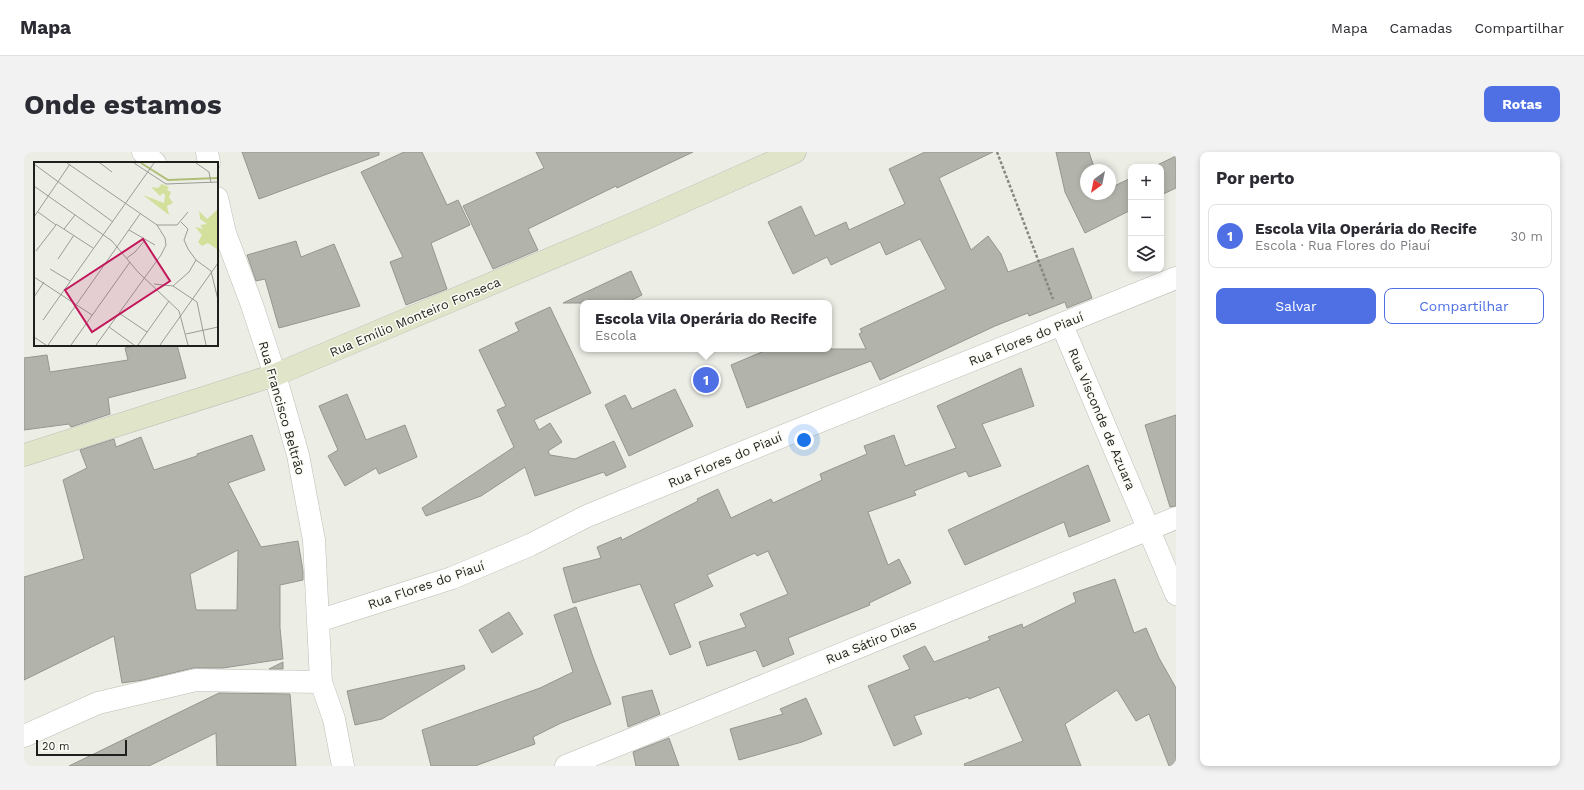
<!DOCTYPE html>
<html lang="pt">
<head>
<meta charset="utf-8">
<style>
	:root { --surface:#fff; --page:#f2f2f3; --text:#2b2b33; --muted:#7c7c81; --line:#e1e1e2; --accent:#4e70e4 }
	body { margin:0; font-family:"Work Sans",sans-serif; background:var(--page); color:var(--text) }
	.controls { position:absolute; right:12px; top:12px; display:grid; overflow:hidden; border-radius:8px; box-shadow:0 2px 6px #0003 }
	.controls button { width:36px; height:36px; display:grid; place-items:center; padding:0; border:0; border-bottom:1px solid var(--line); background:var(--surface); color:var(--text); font:20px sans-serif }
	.compass { position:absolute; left:1056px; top:12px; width:36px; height:36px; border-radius:50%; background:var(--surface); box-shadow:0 2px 6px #0003; rotate:213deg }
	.scale { position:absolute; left:12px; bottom:10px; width:91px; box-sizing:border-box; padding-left:4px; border:2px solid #1f1f1d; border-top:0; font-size:11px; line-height:14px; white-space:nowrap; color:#1f1f1d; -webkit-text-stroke:3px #fafcf4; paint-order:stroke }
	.you { position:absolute; left:780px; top:288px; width:14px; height:14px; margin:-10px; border:3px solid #fff; border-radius:50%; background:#1a73e8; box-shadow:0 0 0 6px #1a73e833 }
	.badge { display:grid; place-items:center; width:26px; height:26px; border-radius:50%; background:var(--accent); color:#fff; font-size:13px; font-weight:700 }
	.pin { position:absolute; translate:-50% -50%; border:2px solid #fff; box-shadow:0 1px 4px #0006 }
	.popup { position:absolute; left:556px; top:148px; width:252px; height:52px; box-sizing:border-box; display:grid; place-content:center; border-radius:8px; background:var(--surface); filter:drop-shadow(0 1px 3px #0005); font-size:13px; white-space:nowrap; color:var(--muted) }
	.popup b { font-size:15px; color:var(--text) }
	.popup::after { content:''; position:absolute; left:50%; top:100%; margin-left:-8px; border:8px solid transparent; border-top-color:var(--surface) }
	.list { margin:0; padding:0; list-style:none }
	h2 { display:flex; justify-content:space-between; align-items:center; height:52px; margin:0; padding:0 16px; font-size:17px }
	h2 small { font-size:13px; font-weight:400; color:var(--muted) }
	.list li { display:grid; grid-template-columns:26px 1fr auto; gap:12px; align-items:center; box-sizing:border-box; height:64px; margin:0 8px 8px; padding:0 8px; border:1px solid var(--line); border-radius:8px }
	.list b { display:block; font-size:15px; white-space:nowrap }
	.list p { margin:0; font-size:13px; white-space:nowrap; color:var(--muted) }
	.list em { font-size:13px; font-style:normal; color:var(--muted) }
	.actions { display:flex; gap:8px; padding:12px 16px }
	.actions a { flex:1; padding:9px 0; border:1px solid var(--accent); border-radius:8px; text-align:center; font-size:14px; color:var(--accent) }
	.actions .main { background:var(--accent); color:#fff }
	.icon { flex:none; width:22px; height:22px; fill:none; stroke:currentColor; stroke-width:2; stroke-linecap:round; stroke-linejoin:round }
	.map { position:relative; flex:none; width:1152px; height:614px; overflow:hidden; border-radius:8px }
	header { display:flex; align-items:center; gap:24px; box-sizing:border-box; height:56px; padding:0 20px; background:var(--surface); border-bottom:1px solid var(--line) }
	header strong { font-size:19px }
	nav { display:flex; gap:22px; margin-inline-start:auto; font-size:14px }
	.intro { display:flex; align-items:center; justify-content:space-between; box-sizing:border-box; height:96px; padding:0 24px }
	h1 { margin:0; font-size:28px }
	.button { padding:10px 18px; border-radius:8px; background:var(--accent); color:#fff; font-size:14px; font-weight:700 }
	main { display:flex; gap:24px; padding:0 24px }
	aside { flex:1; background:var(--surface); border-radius:8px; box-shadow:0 2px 6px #0003 }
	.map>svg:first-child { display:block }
	.building { fill:#b2b4ac; stroke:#94968f; fill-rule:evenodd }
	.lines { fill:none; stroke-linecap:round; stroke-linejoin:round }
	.minor-casing { stroke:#bcbeb6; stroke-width:23 }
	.secondary-casing { stroke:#bcbeb6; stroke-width:23 }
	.path { stroke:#868782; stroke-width:2.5; stroke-dasharray:3 2; stroke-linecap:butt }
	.minor { stroke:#fff; stroke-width:22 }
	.secondary { stroke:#e0e5ca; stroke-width:22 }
	.labels { text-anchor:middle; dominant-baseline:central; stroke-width:3; stroke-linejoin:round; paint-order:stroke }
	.street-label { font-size:13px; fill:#1f1f1d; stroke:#fafcf4 }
	.inset-river { fill:none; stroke:#afbe76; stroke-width:2 }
	.inset-road { fill:none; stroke:#9a9b96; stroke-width:1 }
	.view { fill:#c2185b; fill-opacity:0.15; stroke:#c2185b; stroke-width:2 }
	.inset-edge { fill:none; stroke:#1f1f1d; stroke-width:2 }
</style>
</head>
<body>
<header>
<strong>Mapa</strong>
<nav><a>Mapa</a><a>Camadas</a><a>Compartilhar</a></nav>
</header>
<div class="intro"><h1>Onde estamos</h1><a class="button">Rotas</a></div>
<main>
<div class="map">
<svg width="1152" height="614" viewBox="0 0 1152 614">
	<rect width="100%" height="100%" fill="#eceee6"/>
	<path class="building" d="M 218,0 L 355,0 L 355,3 L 235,47 Z
		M 380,0 L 398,0 L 423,53 L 434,48 L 446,73 L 407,91 L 423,137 L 382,153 L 366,110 L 379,105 L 337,20 Z
		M 512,0 L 669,0 L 593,36 L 592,34 L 504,77 L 514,98 L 469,117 L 439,54 L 520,16 Z
		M 901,0 L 969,0 L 915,26 L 947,98 L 964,84 L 977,102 L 984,120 L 1049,96 L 1068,146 L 1043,156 L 1041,150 L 1005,164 L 1004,161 L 971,174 L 856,228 L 847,209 L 723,256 L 707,213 L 745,197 L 842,197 L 835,182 L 838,180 L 836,177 L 922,137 L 896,87 L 862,103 L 856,90 L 807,113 L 803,105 L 769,122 L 744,70 L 777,54 L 791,84 L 822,70 L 825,78 L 881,52 L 865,17 Z
		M 1032,0 L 1065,0 L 1071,18 L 1062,18 L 1062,42 L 1086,42 L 1086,36 L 1107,26 L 1107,58 L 1061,81 L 1041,40 Z
		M 1152,4 L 1152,36 L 1137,43 L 1137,15 L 1129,15 Z
		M 272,89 L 277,105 L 310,92 L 336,154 L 255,176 L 241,127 L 232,129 L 223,103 Z
		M 607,119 L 618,143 L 602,151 L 539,151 Z
		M 526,155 L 567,241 L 510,268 L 515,278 L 526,271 L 538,290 L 524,299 L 526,303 L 551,307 L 590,289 L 602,315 L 582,324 L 580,320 L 511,344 L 501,315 L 457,344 L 402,364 L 398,356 L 490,295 L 473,258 L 482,254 L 455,198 L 495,179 L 491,171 Z
		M 115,193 L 153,193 L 162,226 L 84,246 L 86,262 L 47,275 L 45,272 L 0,278 L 0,206 L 23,203 L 26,220 L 104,208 L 101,196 Z
		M 997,216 L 1010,254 L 958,272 L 977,314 L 945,325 L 942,319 L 890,339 L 892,343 L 844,360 L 864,413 L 875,407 L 887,431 L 845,451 L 846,453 L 764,486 L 770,502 L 739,515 L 732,498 L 683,514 L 675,490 L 722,475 L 716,462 L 764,442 L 744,399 L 733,404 L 731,401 L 683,423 L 689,434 L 650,452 L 667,495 L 646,503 L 616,432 L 549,451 L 539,416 L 577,406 L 573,395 L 597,385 L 598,388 L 674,349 L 673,347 L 694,337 L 707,366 L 747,347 L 749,351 L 798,328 L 796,322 L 843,302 L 840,294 L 870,283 L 881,314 L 932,296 L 913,254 Z
		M 651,237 L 669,274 L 605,304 L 581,253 L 601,243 L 608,257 Z
		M 323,242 L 342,288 L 381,273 L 393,305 L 355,322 L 352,316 L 321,334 L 304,304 L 314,298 L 295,254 Z
		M 1152,263 L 1152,354 L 1146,355 L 1121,273 Z
		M 228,283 L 241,318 L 204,331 L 237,395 L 274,389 L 279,419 L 279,428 L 256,433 L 256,476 L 259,507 L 199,516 L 169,516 L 119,528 L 98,531 L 90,484 L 0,528 L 0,425 L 60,407 L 39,328 L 63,316 L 56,298 L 90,287 L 92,295 L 117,285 L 130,318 L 173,304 L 173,302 ZM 214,398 L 213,458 L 172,458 L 166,422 Z
		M 1064,313 L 1086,369 L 1045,385 L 1040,370 L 941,413 L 924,378 Z
		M 1091,427 L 1110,481 L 1122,476 L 1135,506 L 1152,536 L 1152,614 L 1145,614 L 1125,562 L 1112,569 L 1093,538 L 1041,572 L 1057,614 L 941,614 L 940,612 L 999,589 L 975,535 L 945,547 L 944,545 L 890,564 L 898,582 L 870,594 L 844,534 L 886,517 L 879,504 L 901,494 L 910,510 L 966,488 L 964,485 L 998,472 L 999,476 L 1052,450 L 1049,441 Z
		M 552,455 L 569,505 L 587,552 L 537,571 L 509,585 L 511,592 L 451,614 L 407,614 L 398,578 L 516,536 L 549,520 L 530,463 Z
		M 485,460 L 499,482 L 468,501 L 455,478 Z
		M 259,510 L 259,517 L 245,517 Z
		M 440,513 L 441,517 L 358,567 L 331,573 L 323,539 Z
		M 628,538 L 636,562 L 604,575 L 598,545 Z
		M 195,541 L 266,542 L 272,614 L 193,614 L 192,581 L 125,614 L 45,614 Z
		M 782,546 L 798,582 L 778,590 L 715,608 L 706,577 L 759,562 L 756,557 Z
		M 645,586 L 655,614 L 612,614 L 609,600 Z"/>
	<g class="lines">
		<defs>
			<path id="minor" d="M 119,0 L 131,11
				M 183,0 L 185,11
				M 193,46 L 201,81 L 228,153 L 251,223 L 274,303 L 290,388 L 297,530 L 310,567 L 319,614
				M 1038,173 L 1152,442
				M 294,469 L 428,426 L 506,393 L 563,364 L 759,284 L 1152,126
				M 0,584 L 74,551 L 172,528 L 297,530
				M 542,614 L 1152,366"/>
			<path id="secondary" d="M 0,303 L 251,223 L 618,68 L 771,0"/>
		</defs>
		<use href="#minor" class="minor-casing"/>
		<use href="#secondary" class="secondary-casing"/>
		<path class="path" d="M 973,0 L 1029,147"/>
		<use href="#minor" class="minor"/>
		<use href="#secondary" class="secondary"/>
	</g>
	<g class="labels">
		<g class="street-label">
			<text transform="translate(391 165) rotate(-23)">Rua Emílio Monteiro Fonseca</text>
			<text transform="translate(1002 187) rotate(-22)">Rua Flores do Piauí</text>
			<text transform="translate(258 256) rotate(74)">Rua Francisco Beltrão</text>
			<text transform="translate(1078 267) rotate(67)">Rua Visconde de Azuara</text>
			<text transform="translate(701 308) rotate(-23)">Rua Flores do Piauí</text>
			<text transform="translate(402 433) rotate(-19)">Rua Flores do Piauí</text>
			<text transform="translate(847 490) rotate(-22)">Rua Sátiro Dias</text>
		</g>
	</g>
	<g transform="translate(10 10)">
		<rect width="184" height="184" fill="#eceee6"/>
		<path d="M 128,22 L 135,25 L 133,28 L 137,30 L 135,35 L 139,41 L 133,44 L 135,53 L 109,33 L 130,41 L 131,33 L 129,31 L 126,34 L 117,25 L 124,26 ZM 183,48 L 184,53 L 184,88 L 174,81 L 168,84 L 164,80 L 168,73 L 161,65 L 169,67 L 166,63 L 173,62 L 166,57 L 165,49 L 173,57 Z" fill="#d2e09c"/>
		<path class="inset-river" d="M 107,1 L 134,18 L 184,16"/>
		<path class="inset-road" d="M 33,1 L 123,63 L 131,76 L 132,83 L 127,93 L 62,183M 66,1 L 78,10M 100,1 L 132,22 L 184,20M 162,1 L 175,10 L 177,21M 0,2 L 79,60M 0,24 L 78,79 L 104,110 L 145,149 L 154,183M 0,55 L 36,2M 147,60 L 154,67 L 150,78 L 154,87 L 162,98 L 177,109 L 184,138M 22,62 L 59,86M 123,63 L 143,63 L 154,50M 30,67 L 41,53M 95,68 L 121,83M 2,89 L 22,63 L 4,50M 93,96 L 101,90 L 112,77M 24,97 L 40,73M 16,107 L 36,119M 0,115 L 58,153M 120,122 L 139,124 L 163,140 L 172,183M 139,124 L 155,110 L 162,98M 0,135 L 10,120M 85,151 L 113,170M 9,158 L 120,1M 75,165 L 100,183M 152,172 L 184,165M 0,175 L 12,183M 14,183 L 106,52M 37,183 L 96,100M 104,183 L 135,139M 126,183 L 184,101"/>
		<path class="view" d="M 109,77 L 136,119 L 58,170 L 31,128 Z"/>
		<rect width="184" height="184" class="inset-edge"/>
	</g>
</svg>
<div class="controls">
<button>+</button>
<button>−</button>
<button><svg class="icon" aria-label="layers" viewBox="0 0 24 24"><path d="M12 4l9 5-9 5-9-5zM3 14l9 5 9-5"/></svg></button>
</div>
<svg class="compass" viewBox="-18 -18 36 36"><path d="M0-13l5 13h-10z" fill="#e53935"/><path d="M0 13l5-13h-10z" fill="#7c7c81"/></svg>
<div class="scale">20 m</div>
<div class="you"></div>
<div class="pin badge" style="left:682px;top:228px">1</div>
<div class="popup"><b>Escola Vila Operária do Recife</b>Escola</div>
</div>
<aside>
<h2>Por perto<small></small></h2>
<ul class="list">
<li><span class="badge">1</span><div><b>Escola Vila Operária do Recife</b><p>Escola · Rua Flores do Piauí</p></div><em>30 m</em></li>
</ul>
<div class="actions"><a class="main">Salvar</a><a>Compartilhar</a></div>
</aside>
</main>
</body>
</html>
